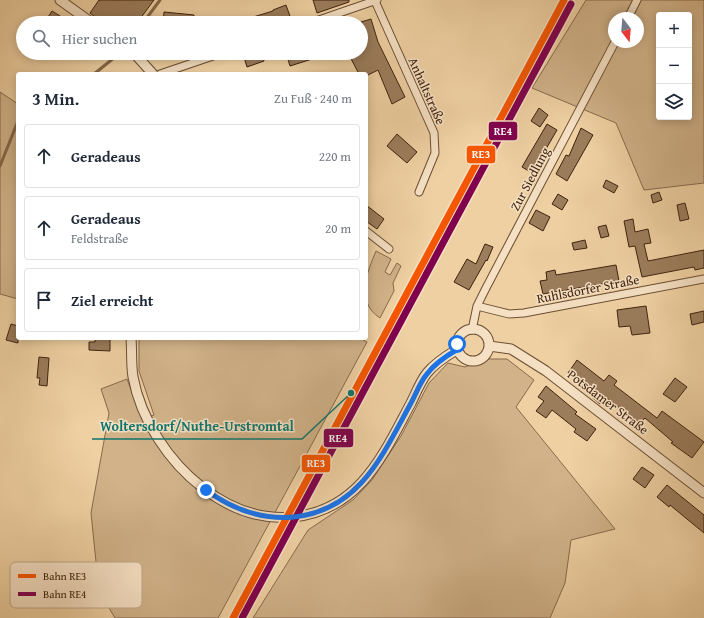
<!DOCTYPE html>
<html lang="de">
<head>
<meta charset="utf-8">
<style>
	:root { --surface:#fff; --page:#f2f2f3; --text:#1f2937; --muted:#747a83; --line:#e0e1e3 }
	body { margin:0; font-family:"Gentium Book Plus",serif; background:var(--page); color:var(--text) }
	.controls { position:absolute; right:12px; top:12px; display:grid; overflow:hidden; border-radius:4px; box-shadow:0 2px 10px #0003 }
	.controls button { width:36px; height:36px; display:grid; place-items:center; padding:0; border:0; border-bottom:1px solid var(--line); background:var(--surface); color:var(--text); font:20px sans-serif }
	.compass { position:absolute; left:608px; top:12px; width:36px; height:36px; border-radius:50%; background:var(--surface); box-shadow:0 2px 10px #0003; rotate:164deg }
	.stop { position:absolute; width:12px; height:12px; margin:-9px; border:3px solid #1a73e8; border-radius:50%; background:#fff }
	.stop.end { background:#1a73e8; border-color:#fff; box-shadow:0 1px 4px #0008 }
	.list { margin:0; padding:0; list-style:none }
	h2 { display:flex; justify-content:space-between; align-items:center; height:52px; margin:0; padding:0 16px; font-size:17px }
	h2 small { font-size:13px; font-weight:400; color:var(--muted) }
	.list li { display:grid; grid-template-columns:26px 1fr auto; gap:12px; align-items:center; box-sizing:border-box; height:64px; margin:0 8px 8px; padding:0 8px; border:1px solid var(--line); border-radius:4px }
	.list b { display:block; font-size:15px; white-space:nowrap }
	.list p { margin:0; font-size:13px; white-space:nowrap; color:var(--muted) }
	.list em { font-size:13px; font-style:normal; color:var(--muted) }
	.icon { flex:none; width:22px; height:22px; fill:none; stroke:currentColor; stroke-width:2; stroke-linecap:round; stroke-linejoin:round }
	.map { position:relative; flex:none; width:704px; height:618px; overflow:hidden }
	.search { position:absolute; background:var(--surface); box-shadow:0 2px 10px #0003; left:16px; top:16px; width:352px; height:44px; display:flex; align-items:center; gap:10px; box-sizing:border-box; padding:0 14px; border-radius:22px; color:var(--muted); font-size:15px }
	.panel { position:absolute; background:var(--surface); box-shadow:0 2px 10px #0003; left:16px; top:72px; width:352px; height:268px; border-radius:4px }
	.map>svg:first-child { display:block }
	.green { fill:#d1b289; stroke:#886a4c; fill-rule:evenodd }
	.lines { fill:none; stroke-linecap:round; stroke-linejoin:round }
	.stream { stroke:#856749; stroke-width:3 }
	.building { fill:#9b7c5b; stroke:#3f220e }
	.minor-casing { stroke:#6b4e33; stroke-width:9 }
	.tertiary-casing { stroke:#6b4e33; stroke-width:11 }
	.minor { stroke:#f5e0c3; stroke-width:7 }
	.tertiary { stroke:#f5e0c3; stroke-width:9 }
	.rail-1-casing { stroke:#f5e0c3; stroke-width:10 }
	.rail-2-casing { stroke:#f5e0c3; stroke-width:10 }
	.rail-1 { stroke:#f55601; stroke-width:7 }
	.rail-2 { stroke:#80004d; stroke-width:7 }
	.route { stroke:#1a73e8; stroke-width:5 }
	.labels { text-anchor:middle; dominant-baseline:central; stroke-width:3; stroke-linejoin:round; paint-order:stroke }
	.street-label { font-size:13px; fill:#3f220e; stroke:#f5e0c3 }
	.key { fill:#f5e0c3; stroke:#bea78d; stroke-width:1 }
	.key-label { font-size:11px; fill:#3f220e }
	.leader { fill:none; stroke:#0f766e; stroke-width:1.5 }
	.callout-dot { fill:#0f766e; stroke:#f5e0c3; stroke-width:1.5 }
	.callout-label { font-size:14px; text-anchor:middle; font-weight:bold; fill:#0f766e; stroke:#f5e0c3; stroke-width:3; stroke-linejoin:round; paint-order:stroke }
	.line-badge { stroke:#f5e0c3; stroke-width:1.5 }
	.badge-label { font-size:11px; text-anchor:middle; font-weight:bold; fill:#fff }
</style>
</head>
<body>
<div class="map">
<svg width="704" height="618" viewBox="0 0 704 618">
	<rect width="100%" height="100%" fill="#efd0a2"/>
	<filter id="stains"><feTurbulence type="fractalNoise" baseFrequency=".005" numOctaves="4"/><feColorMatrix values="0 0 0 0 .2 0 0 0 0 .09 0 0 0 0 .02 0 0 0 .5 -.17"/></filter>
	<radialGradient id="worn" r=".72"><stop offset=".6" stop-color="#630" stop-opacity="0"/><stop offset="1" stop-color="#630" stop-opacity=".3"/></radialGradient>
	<path class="green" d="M 586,0 L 704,0 L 704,183 L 644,190 L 616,123 L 532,88 ZM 659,15 L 689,15 L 689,117 L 659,117 ZM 614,18 L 638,18 L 638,42 L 614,42 Z
		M 0,92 L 18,104 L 18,299 L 0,294 Z
		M 376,251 L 391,259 L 385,272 L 390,275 L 397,263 L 401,266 L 393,283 L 394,291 L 380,318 C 355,302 367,272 376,251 Z
		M 139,338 L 364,338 L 363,340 L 367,342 L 218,618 L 115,618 L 99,591 L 91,513 L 109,413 L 101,389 L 127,379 L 142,419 L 154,415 L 139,371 Z
		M 485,359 L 507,359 L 534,380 L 516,407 L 615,529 L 571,540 L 565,583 L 550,618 L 253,618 L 308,530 L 353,500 L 372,480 L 401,436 L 429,383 L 448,363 L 465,367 Z"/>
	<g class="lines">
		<path class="stream" d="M 143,23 L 160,0
			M 94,74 L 120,53
			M 0,166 L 18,121"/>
	</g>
	<path class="building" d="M 99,0 L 154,0 L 137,23 L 103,23 L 90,13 Z
		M 313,0 L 349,0 L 349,2 L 317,13 Z
		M 286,5 L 291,19 L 278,23 L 240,23 L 240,21 L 273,11 L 273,10 Z
		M 52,11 L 71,23 L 44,23 Z
		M 164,12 L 194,15 L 193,23 L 163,23 Z
		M 371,19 L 378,42 L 405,97 L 392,104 L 378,70 L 366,76 L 366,74 L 359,74 L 348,53 L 361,53 L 361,22 Z
		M 247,53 L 262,53 L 264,61 L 247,67 L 243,54 Z
		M 286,53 L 328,53 L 328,54 L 290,66 Z
		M 539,108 L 548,115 L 540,127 L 531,121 Z
		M 547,124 L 557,130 L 532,173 L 522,167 Z
		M 581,128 L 593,135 L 567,181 L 556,174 L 566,155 L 569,156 Z
		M 397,134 L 417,152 L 407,163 L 387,146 Z
		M 606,180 L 618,186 L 614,193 L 603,187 Z
		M 659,192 L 662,200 L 653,203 L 651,195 Z
		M 558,194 L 568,200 L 562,210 L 552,204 Z
		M 685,203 L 689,219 L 680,221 L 677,205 Z
		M 366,205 L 384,219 L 377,229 L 366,221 Z
		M 536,210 L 550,217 L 543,231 L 529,223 Z
		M 633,219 L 635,232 L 648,229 L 651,243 L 644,244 L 648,261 L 704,250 L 704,268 L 695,270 L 694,267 L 642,277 L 635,246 L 629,247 L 624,221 Z
		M 606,225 L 609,236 L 601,238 L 598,227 Z
		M 585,240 L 587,248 L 574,250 L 572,243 Z
		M 485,244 L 493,247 L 487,261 L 486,260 L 469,290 L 454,282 L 467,259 L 476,264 Z
		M 616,265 L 619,281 L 543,294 L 540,281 L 547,280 L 546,272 L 555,270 L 556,275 Z
		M 646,306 L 650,333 L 632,335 L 630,326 L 619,327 L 617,310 Z
		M 704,311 L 704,322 L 692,325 L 690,314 Z
		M 11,324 L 18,326 L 18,343 L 6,340 Z
		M 95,338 L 110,339 L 110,351 L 89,350 L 89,342 L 95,342 Z
		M 39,357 L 49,358 L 47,386 L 39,385 L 40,378 L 37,378 Z
		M 577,360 L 604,381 L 609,375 L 617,381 L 614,385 L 657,418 L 662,411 L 704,442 L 692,458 L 671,443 L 673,442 L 645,418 L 640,423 L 605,397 L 600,404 L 592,397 L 595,393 L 568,373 Z
		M 675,378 L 687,387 L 675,402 L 663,394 Z
		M 546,386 L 577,412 L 575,414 L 596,429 L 587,441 L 574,432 L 576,429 L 552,410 L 546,418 L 536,411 L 544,401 L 538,397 Z
		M 642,467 L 654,475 L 645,488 L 633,479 Z
		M 667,485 L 704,515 L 704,533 L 670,505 L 669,507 L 657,497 Z"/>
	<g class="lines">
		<defs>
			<path id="minor" d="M 375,1 L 434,133 L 435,153 L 419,192
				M 628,18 L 637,0
				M 310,23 L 377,0
				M 160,74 L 222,53
				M 366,231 L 389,249
				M 477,306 L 509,314 L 524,313 L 704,279
				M 472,330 L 477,306 L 486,288 L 615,42"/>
			<path id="tertiary" d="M 60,0 L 92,23
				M 134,53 L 153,74
				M457 345a16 16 0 1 1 32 0a16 16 0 1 1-32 0Z
				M 131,338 C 132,351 131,365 133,377 C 141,420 169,462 203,488 C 229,508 260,520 293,517 C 360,510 383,455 411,403 C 416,393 420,382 427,373 C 435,363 446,356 458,349
				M 489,346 L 511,349 L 546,371 L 704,493"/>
		</defs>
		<use href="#minor" class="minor-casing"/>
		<use href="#tertiary" class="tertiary-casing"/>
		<use href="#minor" class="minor"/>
		<use href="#tertiary" class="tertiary"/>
		<defs>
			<path id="rail-1" d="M 233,618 L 564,0"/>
			<path id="rail-2" d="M 242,618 L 571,4"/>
		</defs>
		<use href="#rail-1" class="rail-1-casing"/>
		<use href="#rail-2" class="rail-2-casing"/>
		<use href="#rail-1" class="rail-1"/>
		<use href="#rail-2" class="rail-2"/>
	</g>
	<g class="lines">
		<path class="route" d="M 206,490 C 232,509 262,520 294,517 C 360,510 383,454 411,403 C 416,394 420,382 427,374 C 435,363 446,356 458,349 L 457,344"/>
	</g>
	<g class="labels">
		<g class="street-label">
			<text transform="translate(427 91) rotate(66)">Anhaltstraße</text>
			<text transform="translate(530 179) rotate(-62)">Zur Siedlung</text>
			<text transform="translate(588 289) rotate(-11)">Ruhlsdorfer Straße</text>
			<text transform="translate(608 402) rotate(37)">Potsdamer Straße</text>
		</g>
	</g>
	<rect x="10" y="562" width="132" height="46" rx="6" class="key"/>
	<rect x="18" y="574" width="18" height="4" fill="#f55601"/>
	<rect x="18" y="592" width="18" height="4" fill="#80004d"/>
	<g class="key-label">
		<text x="43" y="580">Bahn RE3</text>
		<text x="43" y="598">Bahn RE4</text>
	</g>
	<path class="leader" d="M351 393L302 439H92"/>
	<circle class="callout-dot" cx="351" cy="393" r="4"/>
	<g class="callout-label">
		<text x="197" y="431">Woltersdorf/Nuthe-Urstromtal</text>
	</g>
	<g class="line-badge">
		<rect x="488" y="121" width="30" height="20" rx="4" fill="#80004d"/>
		<rect x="466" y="145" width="30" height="19" rx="4" fill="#f55601"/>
		<rect x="323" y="428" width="31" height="20" rx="4" fill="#80004d"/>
		<rect x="301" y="454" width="30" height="19" rx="4" fill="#f55601"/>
	</g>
	<g class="badge-label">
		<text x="503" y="135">RE4</text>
		<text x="481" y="158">RE3</text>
		<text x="338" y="442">RE4</text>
		<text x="316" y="467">RE3</text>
	</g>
	<rect width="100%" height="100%" filter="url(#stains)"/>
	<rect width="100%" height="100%" fill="url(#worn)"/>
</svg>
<div class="controls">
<button>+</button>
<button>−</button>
<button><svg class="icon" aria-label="layers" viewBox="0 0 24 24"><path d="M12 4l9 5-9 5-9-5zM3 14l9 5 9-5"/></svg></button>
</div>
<svg class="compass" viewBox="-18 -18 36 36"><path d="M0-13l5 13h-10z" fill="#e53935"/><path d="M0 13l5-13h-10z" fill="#747a83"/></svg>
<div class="stop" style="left:457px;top:344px"></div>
<div class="stop end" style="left:206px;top:490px"></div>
<div class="search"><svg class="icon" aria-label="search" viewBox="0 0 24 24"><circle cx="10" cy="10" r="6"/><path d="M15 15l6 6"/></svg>Hier suchen</div>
<section class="panel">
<h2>3 Min.<small>Zu Fuß · 240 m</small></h2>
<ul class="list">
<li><svg class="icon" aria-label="ahead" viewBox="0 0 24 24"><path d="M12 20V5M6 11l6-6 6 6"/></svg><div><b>Geradeaus</b></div><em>220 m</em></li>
<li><svg class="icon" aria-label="ahead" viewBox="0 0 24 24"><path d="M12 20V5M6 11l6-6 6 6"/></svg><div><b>Geradeaus</b><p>Feldstraße</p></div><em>20 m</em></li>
<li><svg class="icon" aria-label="arrive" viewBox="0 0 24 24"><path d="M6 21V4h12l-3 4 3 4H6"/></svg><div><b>Ziel erreicht</b></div></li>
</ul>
</section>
</div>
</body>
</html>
